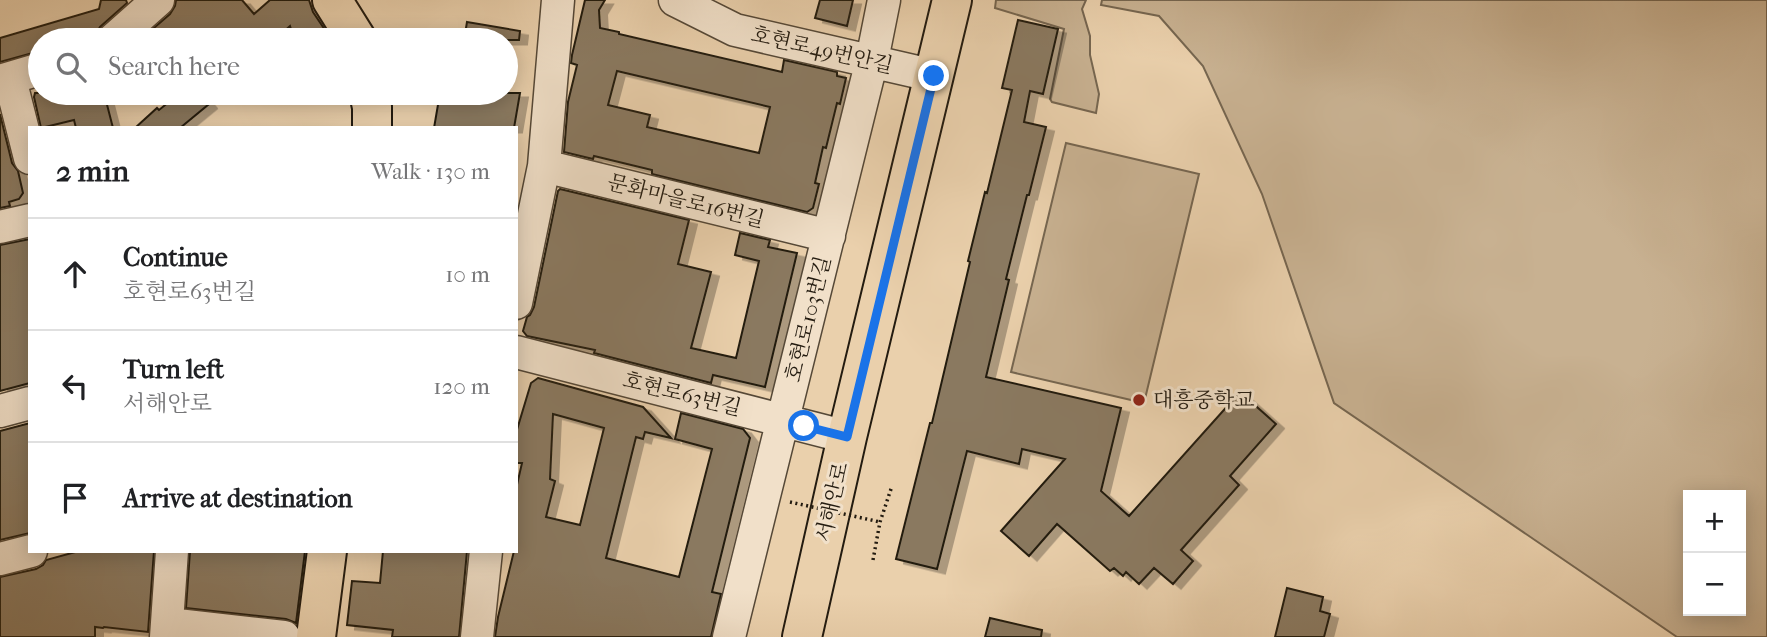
<!DOCTYPE html>
<html lang="en">
<head>
<meta charset="utf-8">
<style>
	:root { --surface:#fff; --page:#f2f2f2; --text:#202124; --muted:#757577; --line:#e0e0e0 }
	body { margin:0; font-family:"IM FELL French Canon","Noto Serif KR",serif; background:var(--page); color:var(--text) }
	.controls { position:absolute; right:21px; bottom:21px; display:grid; overflow:hidden; border-radius:0px; box-shadow:0 4px 18px #0003 }
	.controls button { width:63px; height:63px; display:grid; place-items:center; padding:0; border:0; border-bottom:2px solid var(--line); background:var(--surface); color:var(--text); font:35px sans-serif }
	.stop { position:absolute; width:21px; height:21px; margin:-16px; border:5px solid #1a73e8; border-radius:50%; background:#fff }
	.stop.end { background:#1a73e8; border-color:#fff; box-shadow:0 2px 7px #0008 }
	.list { margin:0; padding:0; list-style:none }
	h2 { display:flex; justify-content:space-between; align-items:center; height:91px; margin:0; padding:0 28px; font-size:30px }
	h2 small { font-size:23px; font-weight:400; color:var(--muted) }
	.list li { display:grid; grid-template-columns:46px 1fr auto; gap:21px; align-items:center; box-sizing:border-box; height:112px; padding:0 28px; border-top:2px solid var(--line) }
	.list b { display:block; font-size:26px; white-space:nowrap }
	.list p { margin:0; font-size:23px; white-space:nowrap; color:var(--muted) }
	.list em { font-size:23px; font-style:normal; color:var(--muted) }
	.icon { flex:none; width:38px; height:38px; fill:none; stroke:currentColor; stroke-width:2; stroke-linecap:round; stroke-linejoin:round }
	.map { position:relative; flex:none; width:1767px; height:637px; overflow:hidden }
	.search { position:absolute; background:var(--surface); box-shadow:0 4px 18px #0003; left:28px; top:28px; width:490px; height:77px; display:flex; align-items:center; gap:18px; box-sizing:border-box; padding:0 24px; border-radius:38px; color:var(--muted); font-size:26px }
	.panel { position:absolute; background:var(--surface); box-shadow:0 4px 18px #0003; left:28px; top:126px; width:490px; height:427px; border-radius:0px }
	.map>svg:first-child { display:block }
	.green { fill:#c8b191; stroke:#766650; stroke-width:2; fill-rule:evenodd }
	.building { fill:#8a7961; stroke:#231b10; stroke-width:2; fill-rule:evenodd; filter:url(#shadow) }
	.lines { fill:none; stroke-linecap:round; stroke-linejoin:round }
	.minor-casing { stroke:#554837; stroke-width:35 }
	.major-casing { stroke:#231b10; stroke-width:42 }
	.path { stroke:#231b10; stroke-width:3.5; stroke-dasharray:2 3.5; stroke-linecap:butt }
	.minor { stroke:#f1e0c9; stroke-width:32 }
	.major { stroke:#ead0ac; stroke-width:38 }
	.path-bridge { stroke:#231b10; stroke-width:3.5; stroke-dasharray:2 3.5; stroke-linecap:butt }
	.route { stroke:#1a73e8; stroke-width:9 }
	.poi-dot { fill:#8f2418; stroke:#f1e0c9; stroke-width:2.5 }
	.labels { text-anchor:middle; dominant-baseline:central; stroke-width:6; stroke-linejoin:round; paint-order:stroke }
	.street-label { font-size:21px; fill:#231b10; stroke:#f1e0c9 }
	.poi-label { font-size:21px; fill:#231b10; stroke:#f1e0c9; text-anchor:start }
</style>
</head>
<body>
<div class="map">
<svg width="1767" height="637" viewBox="0 0 1767 637">
	<defs>
		<filter id="shadow"><feDropShadow dx="8" dy="4.5" stdDeviation="0" flood-color="#0004"/></filter>
	</defs>
	<rect width="100%" height="100%" fill="#ead0ac"/>
	<filter id="stains"><feTurbulence type="fractalNoise" baseFrequency=".00286" numOctaves="4"/><feColorMatrix values="0 0 0 0 .2 0 0 0 0 .09 0 0 0 0 .02 0 0 0 .5 -.17"/></filter>
	<radialGradient id="worn" r=".72"><stop offset=".6" stop-color="#630" stop-opacity="0"/><stop offset="1" stop-color="#630" stop-opacity=".3"/></radialGradient>
	<path class="green" d="M 996,0 L 1086,0 L 1082,9 L 1090,36 L 1090,55 L 1099,94 L 1096,113 L 1052,102 L 1050,99 L 1064,29 L 995,8 Z
		M 1102,0 L 1767,0 L 1767,637 L 1677,637 L 1334,403 L 1262,194 L 1203,66 L 1159,16 L 1101,5 ZM 1741,495 L 1741,611 L 1688,611 L 1688,495 Z
		M 1066,143 L 1199,174 L 1144,403 L 1011,372 Z"/>
	<path class="building" d="M 101,0 L 126,0 L 127,3 L 100,27 L 96,34 L 95,40 L 40,40 L 40,51 L 0,62 L 0,38 L 99,9 Z
		M 176,0 L 242,0 L 254,14 L 270,0 L 309,0 L 313,12 L 325,30 L 328,40 L 294,40 L 290,26 L 274,40 L 140,40 L 170,14 L 175,6 Z
		M 585,0 L 605,0 L 599,10 L 600,28 L 619,32 L 619,34 L 782,72 L 784,60 L 837,72 L 837,76 L 846,78 L 840,104 L 837,103 L 826,148 L 823,147 L 815,183 L 819,184 L 813,208 L 807,212 L 652,174 L 652,170 L 594,156 L 593,159 L 564,152 L 568,102 L 577,65 L 571,63 L 572,55 ZM 617,71 L 770,107 L 759,153 L 647,127 L 650,115 L 608,105 Z
		M 820,0 L 853,0 L 847,26 L 815,18 Z
		M 1018,20 L 1058,29 L 1043,94 L 1030,91 L 1024,122 L 1046,127 L 1029,195 L 1027,195 L 1006,279 L 1009,280 L 986,377 L 1121,408 L 1101,491 L 1129,516 L 1240,392 L 1276,424 L 1230,476 L 1239,485 L 1181,550 L 1193,561 L 1173,584 L 1154,568 L 1139,584 L 1126,572 L 1123,576 L 1114,568 L 1110,571 L 1057,524 L 1029,556 L 1001,531 L 1065,459 L 1022,449 L 1019,464 L 967,451 L 937,569 L 896,559 L 930,423 L 932,423 L 970,262 L 968,261 L 985,192 L 987,193 L 1012,90 L 1002,88 Z
		M 467,22 L 520,31 L 519,40 L 464,40 Z
		M 35,93 L 104,93 L 113,128 L 76,128 L 74,120 L 41,128 L 34,97 Z
		M 180,93 L 200,93 L 209,104 L 180,128 L 135,128 L 157,108 L 159,110 Z
		M 440,93 L 520,93 L 514,128 L 434,128 Z
		M 0,114 L 12,163 L 18,171 L 23,193 L 19,199 L 9,202 L 10,206 L 0,208 Z
		M 560,189 L 689,220 L 678,264 L 711,272 L 691,348 L 736,358 L 759,261 L 735,255 L 740,233 L 770,240 L 768,247 L 797,253 L 765,387 L 713,375 L 711,383 L 594,353 L 595,350 L 527,336 L 523,331 L 527,317 L 530,315 L 534,307 L 558,191 Z
		M 30,239 L 30,383 L 0,391 L 0,245 Z
		M 538,378 L 643,407 L 671,438 L 645,432 L 643,439 L 636,437 L 606,558 L 679,577 L 712,449 L 675,439 L 681,413 L 743,429 L 750,438 L 712,592 L 721,594 L 711,637 L 495,637 L 498,617 L 514,551 L 516,551 L 516,489 L 522,463 L 516,463 L 516,433 L 531,383 ZM 553,414 L 604,428 L 580,525 L 546,517 L 555,481 L 550,479 Z
		M 30,423 L 30,533 L 0,540 L 0,431 Z
		M 79,551 L 154,551 L 148,632 L 104,627 L 103,628 L 95,627 L 95,637 L 0,637 L 0,577 L 36,569 L 43,565 L 46,560 Z
		M 190,551 L 305,551 L 296,623 L 286,619 L 186,608 Z
		M 383,551 L 467,551 L 459,637 L 392,637 L 393,630 L 347,625 L 352,581 L 380,583 Z
		M 1287,588 L 1323,597 L 1320,611 L 1330,614 L 1324,637 L 1275,637 Z
		M 990,618 L 1042,630 L 1041,637 L 985,637 Z"/>
	<g class="lines">
		<defs>
			<path id="minor" d="M 675,0 L 735,30 L 935,76
				M 113,40 L 158,0
				M 10,79 L 30,158
				M 0,81 L 40,69
				M 544,166 L 829,236
				M 0,227 L 30,220
				M 516,303 L 544,166 L 558,0
				M 516,352 L 847,437
				M 0,411 L 30,403
				M 0,559 L 31,551
				M 168,624 L 284,637
				M 166,637 L 172,551
				M 477,637 L 486,551
				M 729,637 L 872,60 L 884,0"/>
			<path id="major" d="M 332,0 L 357,40
				M 369,93 L 372,107 L 372,128
				M 316,637 L 327,551
				M 802,637 L 847,437 L 952,0"/>
		</defs>
		<use href="#minor" class="minor-casing"/>
		<use href="#major" class="major-casing"/>
		<path class="path" d="M 873,560 L 880,522 L 892,486"/>
		<use href="#minor" class="minor"/>
		<use href="#major" class="major"/>
		<path class="path-bridge" d="M 790,502 L 880,522"/>
	</g>
	<g class="lines">
		<path class="route" d="M 804,426 L 847,437 L 934,76"/>
	</g>
	<circle class="poi-dot" cx="1139" cy="400" r="7"/>
	<g class="labels">
		<g class="street-label">
			<text transform="translate(822 50) rotate(13)">호현로49번안길</text>
			<text transform="translate(686 201) rotate(14)">문화마을로16번길</text>
			<text transform="translate(808 319) rotate(-76)">호현로103번길</text>
			<text transform="translate(682 394) rotate(14)">호현로63번길</text>
			<text transform="translate(832 502) rotate(-77)">서해안로</text>
		</g>
		<g class="poi-label">
			<text x="1153" y="400">대흥중학교</text>
		</g>
	</g>
	<rect width="100%" height="100%" filter="url(#stains)"/>
	<rect width="100%" height="100%" fill="url(#worn)"/>
</svg>
<div class="controls">
<button>+</button>
<button>−</button>
</div>
<div class="stop" style="left:804px;top:426px"></div>
<div class="stop end" style="left:934px;top:76px"></div>
<div class="search"><svg class="icon" aria-label="search" viewBox="0 0 24 24"><circle cx="10" cy="10" r="6"/><path d="M15 15l6 6"/></svg>Search here</div>
<section class="panel">
<h2>2 min<small>Walk · 130 m</small></h2>
<ul class="list">
<li><svg class="icon" aria-label="ahead" viewBox="0 0 24 24"><path d="M12 20V5M6 11l6-6 6 6"/></svg><div><b>Continue</b><p>호현로63번길</p></div><em>10 m</em></li>
<li><svg class="icon" aria-label="left" viewBox="0 0 24 24"><path d="M17 20v-9H6M10 6l-5 5 5 5"/></svg><div><b>Turn left</b><p>서해안로</p></div><em>120 m</em></li>
<li><svg class="icon" aria-label="arrive" viewBox="0 0 24 24"><path d="M6 21V4h12l-3 4 3 4H6"/></svg><div><b>Arrive at destination</b></div></li>
</ul>
</section>
</div>
</body>
</html>
